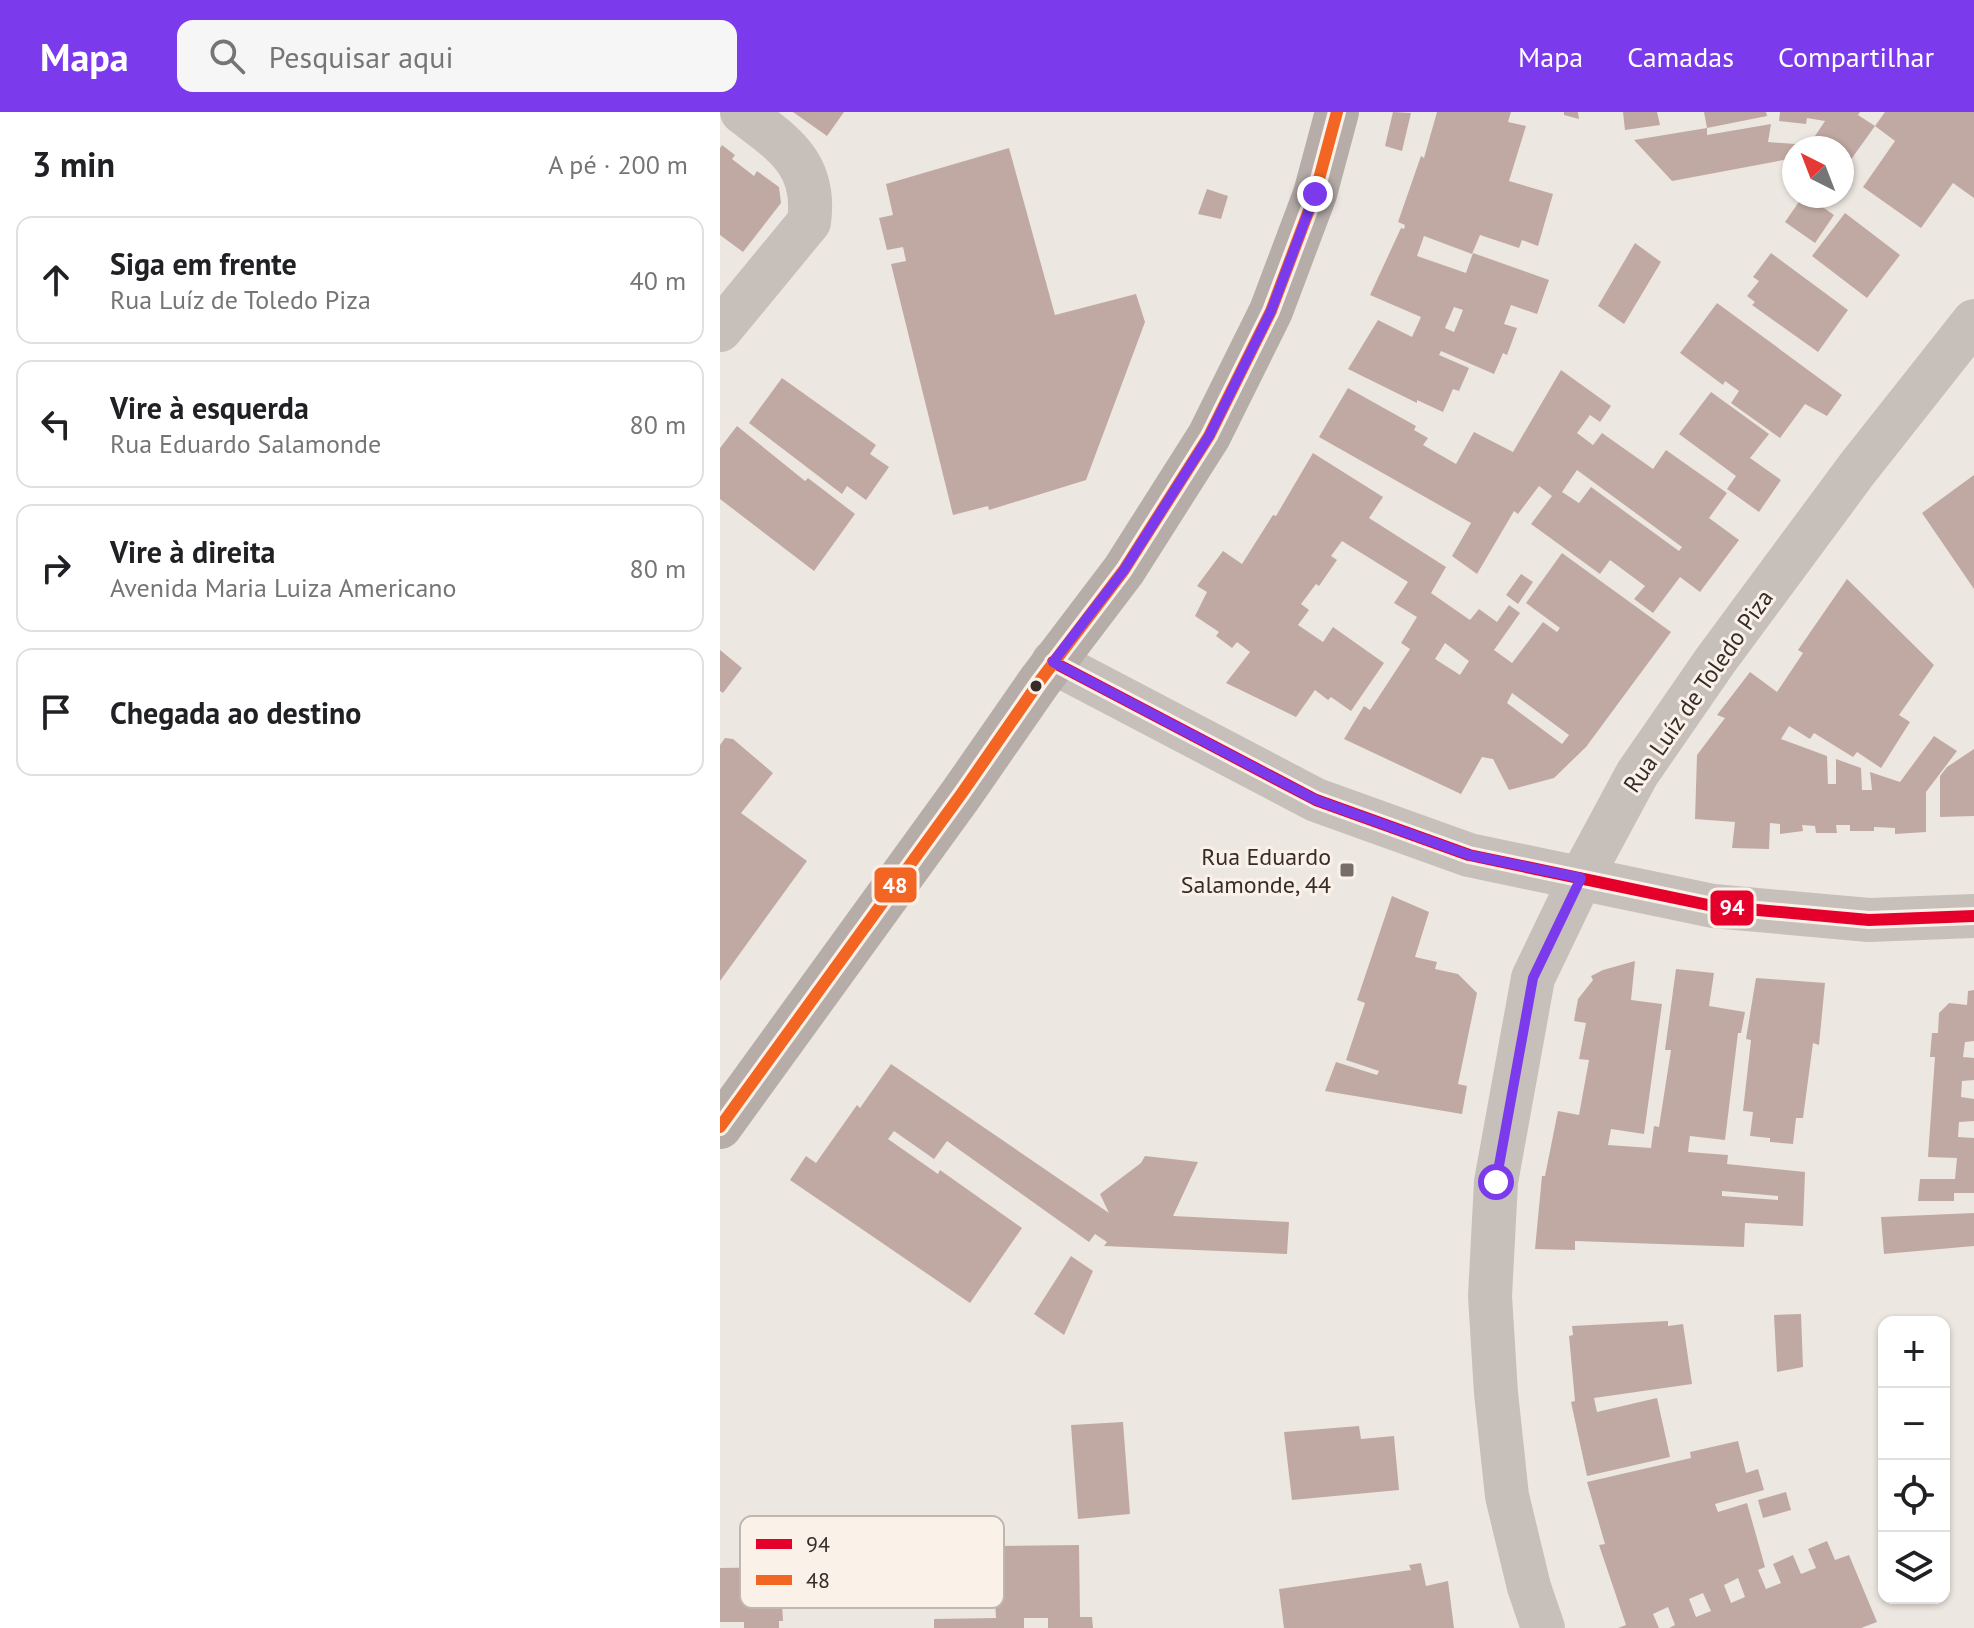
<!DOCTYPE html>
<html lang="pt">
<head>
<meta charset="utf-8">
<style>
	:root { --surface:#fff; --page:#f6f6f6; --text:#202124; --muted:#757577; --line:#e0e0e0; --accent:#7c3aed }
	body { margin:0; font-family:"PT Sans",sans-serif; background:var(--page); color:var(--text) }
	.controls { position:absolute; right:24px; bottom:24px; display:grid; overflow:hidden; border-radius:16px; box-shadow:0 2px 6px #0004 }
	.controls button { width:72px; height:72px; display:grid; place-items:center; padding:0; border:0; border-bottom:2px solid var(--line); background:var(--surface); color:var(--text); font:40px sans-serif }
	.compass { position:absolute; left:1062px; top:24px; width:72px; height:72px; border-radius:50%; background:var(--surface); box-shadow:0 2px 6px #0004; rotate:318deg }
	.stop { position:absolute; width:24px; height:24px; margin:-18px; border:6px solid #7c3aed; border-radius:50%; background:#fff }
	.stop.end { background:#7c3aed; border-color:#fff; box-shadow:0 2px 8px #0008 }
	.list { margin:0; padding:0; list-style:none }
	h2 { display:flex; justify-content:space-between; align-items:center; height:104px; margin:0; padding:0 32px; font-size:34px }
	h2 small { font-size:26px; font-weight:400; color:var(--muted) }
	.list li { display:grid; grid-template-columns:52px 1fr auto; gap:24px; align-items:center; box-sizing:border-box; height:128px; margin:0 16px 16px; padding:0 16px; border:2px solid var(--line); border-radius:16px }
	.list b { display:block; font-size:30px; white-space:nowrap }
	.list p { margin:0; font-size:26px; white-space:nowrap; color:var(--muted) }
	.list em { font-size:26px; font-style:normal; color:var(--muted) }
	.icon { flex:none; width:44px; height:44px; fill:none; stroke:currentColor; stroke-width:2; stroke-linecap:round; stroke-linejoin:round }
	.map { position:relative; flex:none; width:1254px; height:1516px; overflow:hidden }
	header { display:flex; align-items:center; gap:48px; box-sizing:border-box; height:112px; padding:0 40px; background:var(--accent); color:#fff }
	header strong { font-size:38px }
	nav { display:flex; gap:44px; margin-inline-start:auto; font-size:28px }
	.search { width:560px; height:72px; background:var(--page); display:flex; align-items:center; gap:20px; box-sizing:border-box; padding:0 28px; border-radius:16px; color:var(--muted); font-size:30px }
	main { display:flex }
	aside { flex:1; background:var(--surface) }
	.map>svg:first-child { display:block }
	.building { fill:#c1a9a3; fill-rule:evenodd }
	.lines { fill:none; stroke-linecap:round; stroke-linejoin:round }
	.minor { stroke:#c7bfba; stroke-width:44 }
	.major { stroke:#b6ada9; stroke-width:44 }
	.bus-1-casing { stroke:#faf1e9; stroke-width:18 }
	.bus-2-casing { stroke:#faf1e9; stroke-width:18 }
	.bus-1 { stroke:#e4002b; stroke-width:12 }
	.bus-2 { stroke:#f26522; stroke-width:12 }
	.route { stroke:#7c3aed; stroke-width:10 }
	.bus-dot { fill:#382c28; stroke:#faf1e9; stroke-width:3 }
	.poi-dot { fill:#776d69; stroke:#faf1e9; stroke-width:3 }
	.labels { text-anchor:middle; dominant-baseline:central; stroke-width:6; stroke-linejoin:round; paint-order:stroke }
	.street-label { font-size:24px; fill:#382c28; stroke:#faf1e9 }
	.poi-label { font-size:24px; fill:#382c28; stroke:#faf1e9; text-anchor:end }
	.key { fill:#faf1e9; stroke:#c0b6af; stroke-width:2 }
	.key-label { font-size:22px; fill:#382c28 }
	.line-badge { stroke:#faf1e9; stroke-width:3 }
	.badge-label { font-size:22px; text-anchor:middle; font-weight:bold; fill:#fff }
</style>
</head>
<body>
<header>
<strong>Mapa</strong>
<div class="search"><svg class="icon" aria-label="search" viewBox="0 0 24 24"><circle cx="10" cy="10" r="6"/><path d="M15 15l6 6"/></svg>Pesquisar aqui</div>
<nav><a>Mapa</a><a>Camadas</a><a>Compartilhar</a></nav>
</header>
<main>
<aside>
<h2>3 min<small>A pé · 200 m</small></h2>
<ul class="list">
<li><svg class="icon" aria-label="ahead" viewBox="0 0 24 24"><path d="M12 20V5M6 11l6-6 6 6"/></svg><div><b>Siga em frente</b><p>Rua Luíz de Toledo Piza</p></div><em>40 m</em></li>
<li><svg class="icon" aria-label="left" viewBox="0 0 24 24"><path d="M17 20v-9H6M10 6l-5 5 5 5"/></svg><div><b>Vire à esquerda</b><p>Rua Eduardo Salamonde</p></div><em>80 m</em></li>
<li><svg class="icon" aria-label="right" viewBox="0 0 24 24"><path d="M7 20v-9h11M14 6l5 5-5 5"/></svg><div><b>Vire à direita</b><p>Avenida Maria Luiza Americano</p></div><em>80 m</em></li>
<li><svg class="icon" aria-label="arrive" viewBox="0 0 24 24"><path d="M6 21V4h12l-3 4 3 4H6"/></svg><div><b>Chegada ao destino</b></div></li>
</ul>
</aside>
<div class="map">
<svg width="1254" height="1516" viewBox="0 0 1254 1516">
	<rect width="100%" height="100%" fill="#ede7e1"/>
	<path class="building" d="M 73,0 L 124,0 L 107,24 Z
		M 673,0 L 691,1 L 682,39 L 665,34 Z
		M 717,0 L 791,0 L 788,10 L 806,14 L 789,69 L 833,82 L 818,134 L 802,128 L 799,136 L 760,123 L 752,142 L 704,124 L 697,144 L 746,161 L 753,141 L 829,168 L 817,202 L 791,193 L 784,212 L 797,216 L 787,243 L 783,241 L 774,262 L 721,239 L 719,243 L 749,256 L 739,279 L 733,277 L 723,300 L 697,288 L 697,291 L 628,257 L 658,208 L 692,225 L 701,205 L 650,183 L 681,116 L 684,117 L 685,113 L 678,110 L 701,44 L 704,46 ZM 734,195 L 743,198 L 734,220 L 725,216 Z
		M 844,0 L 858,0 L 859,7 L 844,3 Z
		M 903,0 L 937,0 L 940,13 L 905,18 Z
		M 984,0 L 1046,0 L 1047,4 L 987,16 L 987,23 L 1051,12 L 1048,30 L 1089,33 L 1105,9 L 1087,6 L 1086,12 L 1059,9 L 1060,0 L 1140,0 L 1138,3 L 1155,14 L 1122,60 L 1122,36 L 1074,36 L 1074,46 L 952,69 L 914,28 L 987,16 Z
		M 1165,0 L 1254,0 L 1254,86 L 1233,71 L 1201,116 L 1143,75 L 1175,29 L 1155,14 Z
		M 2,33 L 15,43 L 12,47 L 34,64 L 37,59 L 59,75 L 61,91 L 23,140 L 0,123 L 0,36 Z
		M 289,36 L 335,203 L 416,182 L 425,210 L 366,368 L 269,398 L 268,394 L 233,403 L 171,152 L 186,149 L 183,135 L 167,138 L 159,106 L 173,103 L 166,72 Z
		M 487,77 L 508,84 L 501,107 L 478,102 Z
		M 1083,84 L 1087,84 L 1114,103 L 1095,131 L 1065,110 Z
		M 1125,101 L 1180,143 L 1147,186 L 1092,144 Z
		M 915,131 L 941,150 L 904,212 L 878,194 Z
		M 1051,141 L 1128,198 L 1098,240 L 1032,193 L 1035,190 L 1027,184 L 1039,169 L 1033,165 Z
		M 997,191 L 1122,283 L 1107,304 L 1085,292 L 1060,326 L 1011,291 L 1019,279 L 1005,269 L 1003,273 L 960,241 Z
		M 841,258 L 891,294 L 880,310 L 870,303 L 857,321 L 873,333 L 882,321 L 933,357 L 946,338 L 1007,381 L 989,406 L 1019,428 L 980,480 L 960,465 L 933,501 L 914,487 L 925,474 L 890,448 L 880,462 L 811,412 L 832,384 L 819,374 L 798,402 L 794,399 L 757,462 L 732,444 L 751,411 L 599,325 L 628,276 L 696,314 L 694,318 L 708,326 L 703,333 L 736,352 L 754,320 L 793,340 ZM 857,358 L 962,435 L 959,439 L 871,375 L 859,391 L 842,380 Z
		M 62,266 L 156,333 L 150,342 L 169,355 L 146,388 L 127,374 L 122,382 L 29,311 Z
		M 991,280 L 1049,322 L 1030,346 L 1061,368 L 1039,400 L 1007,377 L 1016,364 L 959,322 Z
		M 17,314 L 85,369 L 88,366 L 135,402 L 94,459 L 0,387 L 0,336 Z
		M 593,341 L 663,385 L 649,406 L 726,455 L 711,481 L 750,508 L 759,497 L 777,510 L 789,493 L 800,501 L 774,538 L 792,551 L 823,510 L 837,520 L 840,516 L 806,491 L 842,441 L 951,520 L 866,635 L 834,666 L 789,678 L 773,647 L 762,645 L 741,682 L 624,627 L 644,594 L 650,598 L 690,537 L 681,531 L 697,505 L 674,491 L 688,470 L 622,429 L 611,444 L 617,448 L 599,474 L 596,472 L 581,492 L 589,498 L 578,513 L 603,530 L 613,515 L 664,551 L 631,599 L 611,585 L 608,588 L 595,578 L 576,605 L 506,571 L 530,540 L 517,530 L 512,536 L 496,524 L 499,520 L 475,504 L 487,480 L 477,474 L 503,439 L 522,452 L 553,403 L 556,404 ZM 725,531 L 749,549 L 740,563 L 715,547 ZM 792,581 L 849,623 L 842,632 L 787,591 Z
		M 1254,363 L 1254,477 L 1202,401 Z
		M 801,462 L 813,470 L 798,492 L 786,483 Z
		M 1127,467 L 1214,553 L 1179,603 L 1190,610 L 1161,656 L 1137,640 L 1133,645 L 1094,621 L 1090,627 L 1069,614 L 1061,627 L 1107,644 L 1108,672 L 1116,672 L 1116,647 L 1141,656 L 1142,678 L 1152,678 L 1150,660 L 1180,670 L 1214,624 L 1237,639 L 1206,680 L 1206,720 L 1175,722 L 1175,716 L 1154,715 L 1154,719 L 1130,719 L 1130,713 L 1116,713 L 1117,721 L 1096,721 L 1095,714 L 1082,713 L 1083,719 L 1060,722 L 1060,712 L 1050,711 L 1049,737 L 1012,736 L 1015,710 L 975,707 L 977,643 L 1005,606 L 997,603 L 1030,560 L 1057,580 L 1083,541 L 1078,538 Z
		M 0,538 L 22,556 L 3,581 L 0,579 Z
		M 5,626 L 13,627 L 53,661 L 21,701 L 87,749 L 0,869 L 0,633 Z
		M 1254,637 L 1254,704 L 1220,705 L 1220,664 L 1227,655 Z
		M 672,784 L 709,800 L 695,845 L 717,850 L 715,857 L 738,862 L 757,881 L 738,972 L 747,974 L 742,1002 L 605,979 L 616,950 L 657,963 L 659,959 L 626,948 L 645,891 L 637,888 Z
		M 915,849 L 911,888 L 942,892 L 924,1022 L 891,1017 L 888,1033 L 931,1036 L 934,1014 L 939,1015 L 951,938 L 945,938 L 956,857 L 994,861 L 989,894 L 1025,900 L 1021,921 L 1018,921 L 1005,1028 L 970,1024 L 968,1040 L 1008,1043 L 1007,1052 L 1085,1060 L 1083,1114 L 1025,1111 L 1024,1135 L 855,1129 L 855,1138 L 815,1137 L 822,1064 L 825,1064 L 838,999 L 859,1003 L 869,948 L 859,947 L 866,911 L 854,909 L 858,887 L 873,868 L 871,864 L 883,858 ZM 1002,1079 L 1058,1084 L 1058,1088 L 1002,1084 Z
		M 1036,866 L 1105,871 L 1099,933 L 1093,931 L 1083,1006 L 1076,1006 L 1073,1032 L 1050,1030 L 1050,1026 L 1030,1024 L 1033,1000 L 1023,999 L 1031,928 L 1026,927 Z
		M 1254,878 L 1254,929 L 1245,930 L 1243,945 L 1254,946 L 1254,968 L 1242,969 L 1241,985 L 1254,987 L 1254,1009 L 1239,1010 L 1238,1025 L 1254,1026 L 1254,1081 L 1234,1081 L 1234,1089 L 1198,1089 L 1200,1067 L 1235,1067 L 1237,1046 L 1208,1045 L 1215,945 L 1210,945 L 1212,921 L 1218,921 L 1219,901 L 1229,891 L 1247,893 L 1248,879 Z
		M 171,952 L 389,1101 L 380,1082 L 421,1051 L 425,1044 L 478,1050 L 453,1104 L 569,1110 L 567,1142 L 384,1134 L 387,1130 L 375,1122 L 369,1130 L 227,1029 L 214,1047 L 174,1019 L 168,1027 L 218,1062 L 220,1058 L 302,1116 L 250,1191 L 70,1068 L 86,1044 L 96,1051 L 137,993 L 140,996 Z
		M 1254,1101 L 1254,1134 L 1164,1142 L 1161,1105 Z
		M 351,1144 L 373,1159 L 344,1223 L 314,1202 Z
		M 1081,1202 L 1083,1255 L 1057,1260 L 1054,1203 Z
		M 948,1209 L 948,1214 L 963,1212 L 972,1272 L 874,1286 L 877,1300 L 937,1286 L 950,1345 L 867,1364 L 851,1290 L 855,1289 L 849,1224 L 853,1223 L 852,1214 Z
		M 403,1310 L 410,1402 L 358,1407 L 351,1313 Z
		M 639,1314 L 641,1327 L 674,1324 L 679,1378 L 572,1388 L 564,1320 Z
		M 1018,1329 L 1026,1361 L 1038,1357 L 1044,1378 L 995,1392 L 998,1400 L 1027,1391 L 1045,1455 L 1038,1458 L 1046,1477 L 1061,1471 L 1053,1452 L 1073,1443 L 1081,1462 L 1096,1456 L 1088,1437 L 1107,1429 L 1115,1448 L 1129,1443 L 1157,1510 L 1141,1516 L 949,1516 L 955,1513 L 948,1495 L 933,1502 L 939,1516 L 898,1516 L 906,1513 L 879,1433 L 885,1432 L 867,1370 L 971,1346 L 970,1340 ZM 1018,1466 L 1025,1485 L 1011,1491 L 1004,1473 ZM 983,1481 L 991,1499 L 976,1505 L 969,1487 Z
		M 1066,1380 L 1071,1398 L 1043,1406 L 1038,1388 Z
		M 359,1433 L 360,1505 L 372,1505 L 373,1516 L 328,1516 L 328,1506 L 304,1506 L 304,1516 L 214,1516 L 214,1507 L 276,1506 L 272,1434 Z
		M 701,1451 L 706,1474 L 728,1469 L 734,1516 L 564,1516 L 559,1477 L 691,1458 L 689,1453 Z
		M 60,1455 L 63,1509 L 59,1509 L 59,1516 L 24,1516 L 24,1510 L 0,1510 L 0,1456 Z"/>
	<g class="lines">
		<path class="minor" d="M 0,218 L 89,110 C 97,52 64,32 22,0
			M 333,550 L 596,688 L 749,743 L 993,794 L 1149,808 L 1254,804
			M 823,1516 L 809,1475 L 787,1384 L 776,1281 L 770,1184 L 776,1070 L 813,866 L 861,766 L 917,662 L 995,549 L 1137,357 L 1254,209"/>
		<path class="major" d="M 0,1015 L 242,681 L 319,570 L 404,458 L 489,324 L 551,199 L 595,82 L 617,0"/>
		<defs>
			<path id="bus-1" d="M 333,550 L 596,688 L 749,743 L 993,794 L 1149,808 L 1254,804"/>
			<path id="bus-2" d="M 0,1015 L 242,681 L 319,570 L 404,458 L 489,324 L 551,199 L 595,82 L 617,0"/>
		</defs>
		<use href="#bus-1" class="bus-1-casing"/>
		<use href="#bus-2" class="bus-2-casing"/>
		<use href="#bus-1" class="bus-1"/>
		<use href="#bus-2" class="bus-2"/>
	</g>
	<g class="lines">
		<path class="route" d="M 595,82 L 551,199 L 489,324 L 404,458 L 333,550 L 596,688 L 749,743 L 861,766 L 813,866 L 776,1070"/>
	</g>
	<circle class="bus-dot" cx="316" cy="574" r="7"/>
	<rect class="poi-dot" x="619" y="750" width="16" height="16" rx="4"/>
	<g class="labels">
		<g class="street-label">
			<text transform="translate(978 579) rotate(-55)">Rua Luíz de Toledo Piza</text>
		</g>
		<g class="poi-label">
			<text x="611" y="744">Rua Eduardo<tspan x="611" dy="28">Salamonde, 44</tspan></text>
		</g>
	</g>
	<rect x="20" y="1404" width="264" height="92" rx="12" class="key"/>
	<rect x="36" y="1427" width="36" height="10" fill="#e4002b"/>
	<rect x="36" y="1463" width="36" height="10" fill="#f26522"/>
	<g class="key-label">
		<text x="86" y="1440">94</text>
		<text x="86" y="1476">48</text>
	</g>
	<g class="line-badge">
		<rect x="153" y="754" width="45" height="38" rx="8" fill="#f26522"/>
		<rect x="989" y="777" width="46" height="38" rx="8" fill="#e4002b"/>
	</g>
	<g class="badge-label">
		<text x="175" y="781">48</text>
		<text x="1012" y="803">94</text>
	</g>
</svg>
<div class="controls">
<button>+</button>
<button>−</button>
<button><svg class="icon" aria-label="locate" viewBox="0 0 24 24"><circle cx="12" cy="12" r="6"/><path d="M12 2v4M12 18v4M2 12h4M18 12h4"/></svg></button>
<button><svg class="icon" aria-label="layers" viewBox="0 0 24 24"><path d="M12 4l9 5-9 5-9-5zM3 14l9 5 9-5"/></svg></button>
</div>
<svg class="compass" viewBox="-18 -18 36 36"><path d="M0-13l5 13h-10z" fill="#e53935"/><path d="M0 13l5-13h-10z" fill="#757577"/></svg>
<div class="stop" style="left:776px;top:1070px"></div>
<div class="stop end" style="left:595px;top:82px"></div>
</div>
</main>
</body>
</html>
